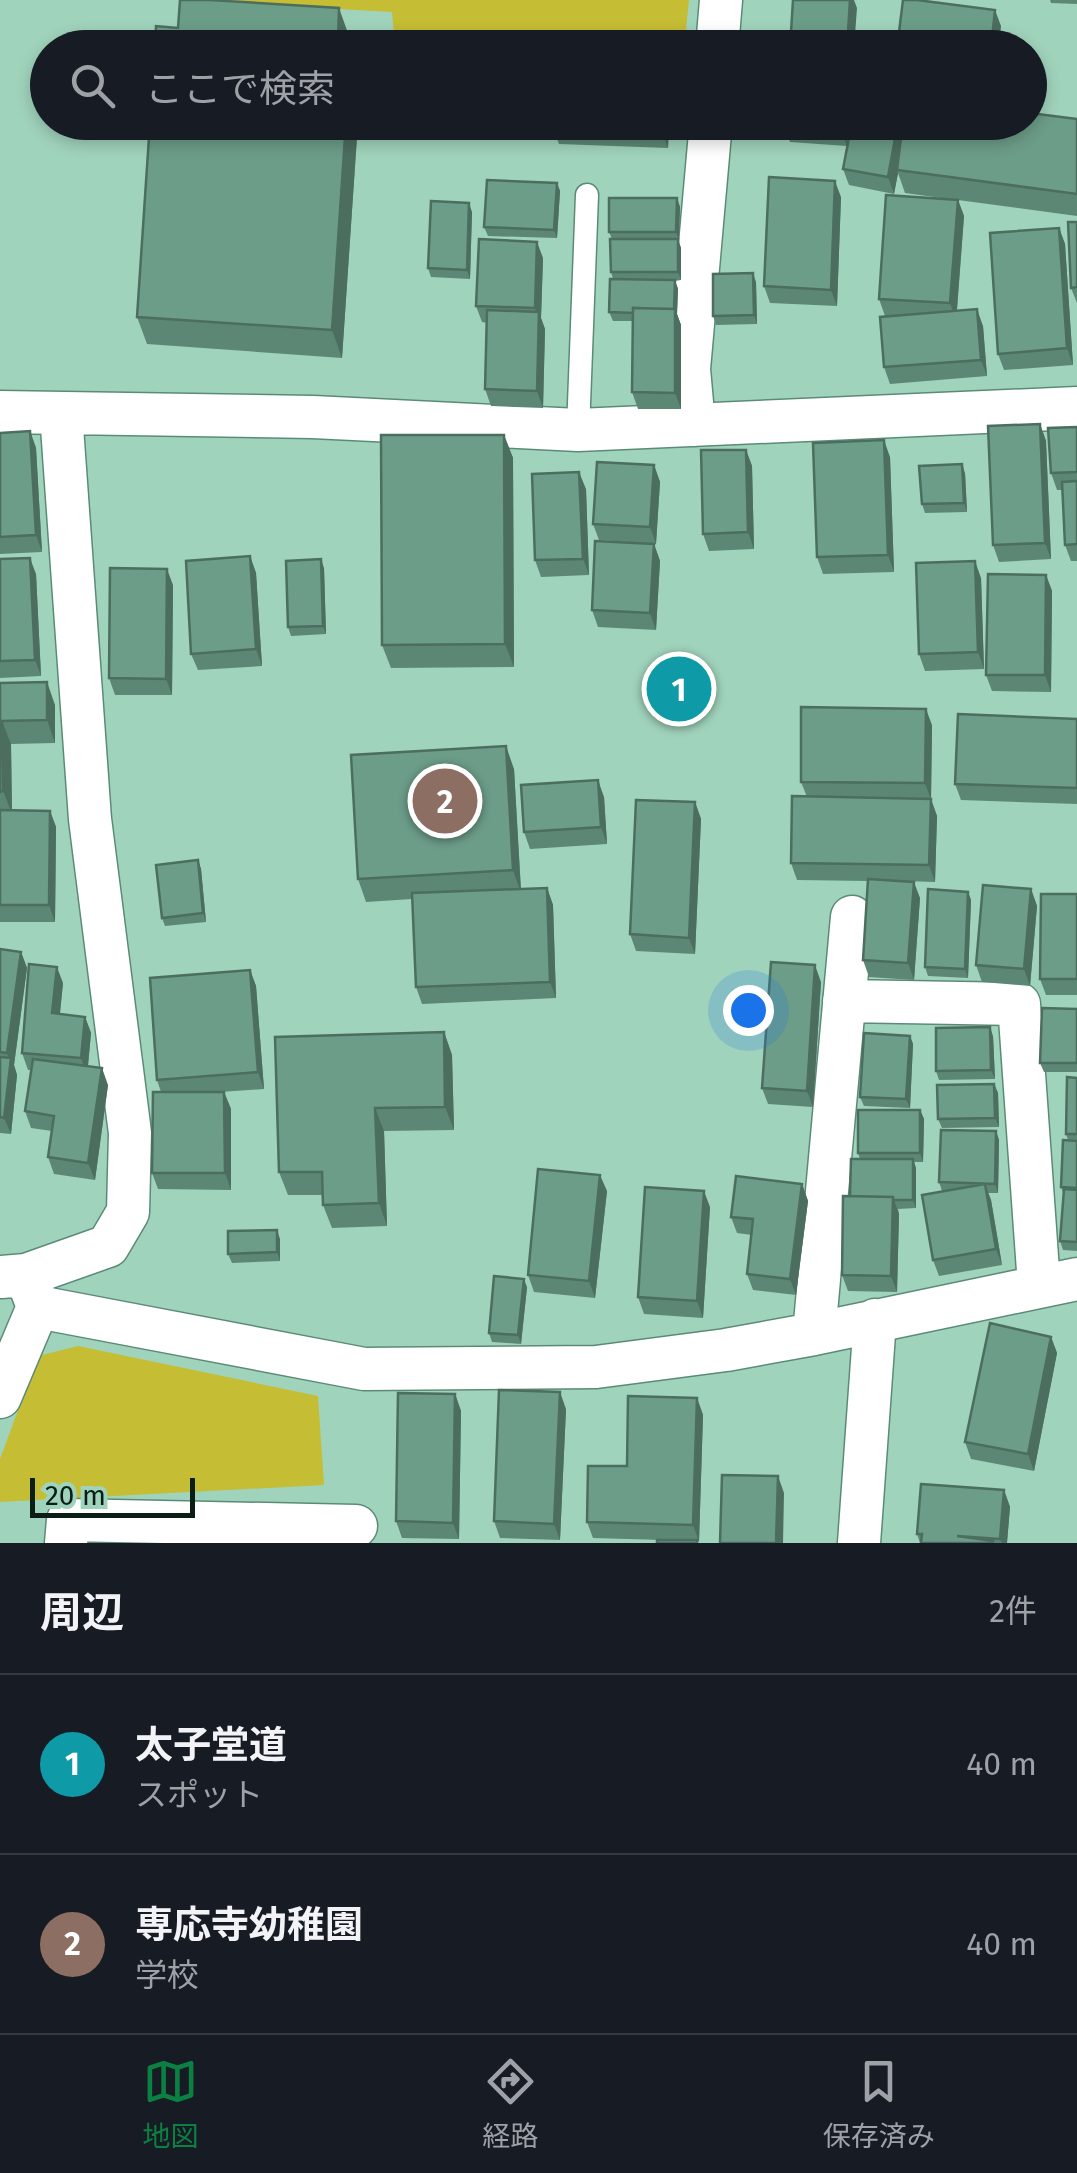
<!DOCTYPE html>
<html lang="ja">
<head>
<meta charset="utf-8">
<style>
	:root { --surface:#171b24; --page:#20242c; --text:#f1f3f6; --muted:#9ea1a6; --line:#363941; --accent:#0b8043 }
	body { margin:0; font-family:"Fira Sans","Noto Sans JP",sans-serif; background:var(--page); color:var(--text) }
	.scale { position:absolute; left:30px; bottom:25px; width:165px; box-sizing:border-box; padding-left:10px; border:5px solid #0a1e16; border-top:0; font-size:28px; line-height:35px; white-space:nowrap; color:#0a1e16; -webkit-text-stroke:8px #a0d3bc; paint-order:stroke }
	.you { position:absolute; left:748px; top:1010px; width:35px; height:35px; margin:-25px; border:8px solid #fff; border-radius:50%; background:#1a73e8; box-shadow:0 0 0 15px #1a73e833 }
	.badge { display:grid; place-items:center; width:65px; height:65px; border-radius:50%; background:var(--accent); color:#fff; font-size:32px; font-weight:700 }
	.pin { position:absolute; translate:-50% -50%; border:5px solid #fff; box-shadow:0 2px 10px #0006 }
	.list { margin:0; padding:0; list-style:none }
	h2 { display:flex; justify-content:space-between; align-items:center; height:130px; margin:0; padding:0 40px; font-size:42px }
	h2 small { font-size:32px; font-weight:400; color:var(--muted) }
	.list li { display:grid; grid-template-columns:65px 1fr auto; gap:30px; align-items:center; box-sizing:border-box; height:180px; padding:0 40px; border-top:2px solid var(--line) }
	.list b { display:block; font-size:38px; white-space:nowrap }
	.list p { margin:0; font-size:32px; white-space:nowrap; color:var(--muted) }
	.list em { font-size:32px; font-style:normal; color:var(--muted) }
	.icon { flex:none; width:55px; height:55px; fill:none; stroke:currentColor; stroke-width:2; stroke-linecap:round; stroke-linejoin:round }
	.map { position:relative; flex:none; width:1077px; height:1543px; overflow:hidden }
	.search { position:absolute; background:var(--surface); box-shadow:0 5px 15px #0003; left:30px; right:30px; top:30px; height:110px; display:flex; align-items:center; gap:25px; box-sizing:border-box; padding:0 35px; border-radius:55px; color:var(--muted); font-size:38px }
	.sheet { height:490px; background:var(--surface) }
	nav { display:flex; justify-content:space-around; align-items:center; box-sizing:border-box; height:140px; border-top:2px solid var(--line); background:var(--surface); font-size:28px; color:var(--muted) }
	nav a { display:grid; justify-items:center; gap:5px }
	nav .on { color:var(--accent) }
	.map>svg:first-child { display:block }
	.green { fill:#c5bd33 }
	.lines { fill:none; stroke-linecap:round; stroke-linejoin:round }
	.lane-casing { stroke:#5b8b77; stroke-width:25 }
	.street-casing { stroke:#5b8b77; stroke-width:45 }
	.lane { stroke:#fff; stroke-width:22 }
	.street { stroke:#fff; stroke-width:42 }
	.wall { fill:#5d8775 }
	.shaded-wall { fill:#4c6e5f }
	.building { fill:#6c9d88; stroke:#4c6e5f; stroke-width:2.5 }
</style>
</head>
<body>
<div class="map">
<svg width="1077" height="1543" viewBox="0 0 1077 1543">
	<rect width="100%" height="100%" fill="#a0d3bc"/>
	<path class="green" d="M 179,0 L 689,0 L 684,48 L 395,47 L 392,12 Z
		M 78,1346 L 318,1396 L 324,1485 L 0,1502 L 0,1459 L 38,1356 Z"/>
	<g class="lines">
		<defs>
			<path id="lane" d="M 578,430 L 587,195"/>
			<path id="street" d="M 717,48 L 721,0
				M 0,412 L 313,417 L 578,430 L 1077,408
				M 694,425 L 689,369 L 711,122
				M 844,1001 L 1019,1004 L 1039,1285
				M 26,1275 L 38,1307 L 364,1369 L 596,1367 L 726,1350 L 814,1334 L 1077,1279
				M 1,1277 L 26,1275 L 108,1246 L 128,1212 L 130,1133 L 90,819 L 61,413
				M 814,1334 L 852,917
				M 0,1397 L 38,1307
				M 66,1543 L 68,1520 L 356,1526
				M 859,1543 L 875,1320"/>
		</defs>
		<use href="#lane" class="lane-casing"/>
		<use href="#street" class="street-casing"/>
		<use href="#lane" class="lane"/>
		<use href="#street" class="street"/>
	</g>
	<path class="wall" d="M 1050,0 L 1077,0 L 1077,4 L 1051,3 Z
		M 1077,119 L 1077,216 L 958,200 L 964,216 L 957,311 L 983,326 L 987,376 L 890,384 L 884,367 L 893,316 L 885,316 L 879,299 L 956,200 L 905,193 L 898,173 L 894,194 L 849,185 L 843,169 Z
		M 150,122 L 358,122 L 342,358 L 147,344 L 137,317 Z
		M 669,122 L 668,148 L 559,144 L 553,128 Z
		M 849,122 L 847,146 L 790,142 L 784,126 Z
		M 557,183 L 560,191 L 557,238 L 488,236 L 484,227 Z
		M 841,197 L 837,306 L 770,303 L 764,286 Z
		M 677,198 L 680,207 L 678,241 L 681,248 L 681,280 L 675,281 L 678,289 L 677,314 L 681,325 L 681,409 L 638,409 L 632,392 L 633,321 L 613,321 L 609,312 L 613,279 L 611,272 L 612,239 L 609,232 Z
		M 472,212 L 470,279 L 431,277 L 428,268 Z
		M 1077,222 L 1077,303 L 1071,288 Z
		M 1059,228 L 1065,244 L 1073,365 L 1004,370 L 998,354 Z
		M 543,258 L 541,318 L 545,329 L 543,408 L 491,406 L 485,389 L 487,323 L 482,322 L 476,306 Z
		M 756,282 L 757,324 L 716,325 L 713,316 Z
		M 1040,424 L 1046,441 L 1051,559 L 999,562 L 993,545 Z
		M 1077,427 L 1077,561 L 1071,561 L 1065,545 L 1063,490 L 1057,490 L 1051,473 Z
		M 30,431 L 36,448 L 42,552 L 0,554 L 0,433 Z
		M 504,435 L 513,458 L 514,667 L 391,668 L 382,645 Z
		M 746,450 L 752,466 L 754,549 L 709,551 L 703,534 Z
		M 890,457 L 894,572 L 823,574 L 817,557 Z
		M 654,465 L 660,482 L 656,544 L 599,540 L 593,524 Z
		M 965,473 L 967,512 L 925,513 L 922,504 Z
		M 586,489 L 589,575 L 541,577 L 535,560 Z
		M 654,544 L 660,561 L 656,630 L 598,627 L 592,610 Z
		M 250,556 L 256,573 L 262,666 L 198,670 L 191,654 Z
		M 0,559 L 36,574 L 41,676 L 0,678 Z
		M 324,568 L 326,634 L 291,636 L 288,627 Z
		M 1046,575 L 1052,591 L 1051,692 L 992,691 L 986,675 Z
		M 981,578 L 984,669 L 925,671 L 919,654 Z
		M 173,585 L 172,695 L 115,695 L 109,678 Z
		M 0,683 L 55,705 L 55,743 L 11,744 L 12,810 L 50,811 L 56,827 L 55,922 L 0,922 Z
		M 1077,719 L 1077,804 L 961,800 L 955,784 Z
		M 932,725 L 931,800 L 937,816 L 935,882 L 905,881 L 920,898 L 914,980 L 869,977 L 863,960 L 868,881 L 797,880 L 791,863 L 807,797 L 801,782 Z
		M 514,769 L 521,889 L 547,888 L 553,905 L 556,998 L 422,1004 L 416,987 L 412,899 L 366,902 L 358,879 Z
		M 604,797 L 607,844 L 530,849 L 524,832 Z
		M 695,802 L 701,819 L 695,954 L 636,951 L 630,934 Z
		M 198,860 L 201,869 L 206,922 L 165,926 L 162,918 Z
		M 1031,889 L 1037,906 L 1030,986 L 982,982 L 976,965 Z
		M 968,892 L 971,900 L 968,978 L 928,976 L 925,967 Z
		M 1077,894 L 1077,995 L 1046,995 L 1040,979 Z
		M 0,949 L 21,952 L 27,968 L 14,1065 L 17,1075 L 11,1134 L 0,1133 Z
		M 250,970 L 256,986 L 264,1089 L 220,1092 L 224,1092 L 231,1109 L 231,1190 L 158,1189 L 152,1173 L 161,1092 L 157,1080 Z
		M 821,982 L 813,1107 L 768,1104 L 762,1088 Z
		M 63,983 L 60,1014 L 85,1017 L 91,1033 L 88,1066 L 108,1085 L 95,1180 L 54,1174 L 48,1157 L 52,1131 L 31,1128 L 25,1111 L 31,1070 L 28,1070 L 22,1053 Z
		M 1077,1009 L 1077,1072 L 1044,1072 L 1040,1063 Z
		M 444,1032 L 452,1055 L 454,1130 L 384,1131 L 387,1226 L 332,1228 L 323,1205 L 323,1195 L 288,1195 L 279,1172 Z
		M 910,1036 L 913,1044 L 910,1108 L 864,1106 L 860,1097 Z
		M 993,1036 L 995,1079 L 939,1080 L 936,1071 Z
		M 1077,1078 L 1077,1251 L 1063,1250 L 1060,1241 L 1064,1195 L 1061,1187 L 1068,1140 L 1066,1134 Z
		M 994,1084 L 998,1093 L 999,1127 L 942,1128 L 938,1119 Z
		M 920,1110 L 924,1119 L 923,1162 L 914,1162 L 916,1168 L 916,1208 L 898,1209 L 899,1214 L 897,1292 L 848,1291 L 842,1275 L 850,1196 L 860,1159 L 858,1153 Z
		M 996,1131 L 999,1140 L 998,1193 L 988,1193 L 991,1200 L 1002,1265 L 939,1276 L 933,1260 L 942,1191 L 939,1182 Z
		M 802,1184 L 808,1201 L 796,1295 L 753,1290 L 747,1274 L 752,1235 L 737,1233 L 731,1217 Z
		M 607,1191 L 595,1298 L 534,1292 L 528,1275 Z
		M 710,1207 L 703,1318 L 644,1314 L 638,1297 Z
		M 280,1239 L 280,1261 L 232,1263 L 228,1254 Z
		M 527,1287 L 521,1344 L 492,1342 L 489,1333 Z
		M 1051,1337 L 1057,1353 L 1034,1471 L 971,1459 L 965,1442 Z
		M 455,1394 L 461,1411 L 459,1539 L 402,1538 L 396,1521 Z
		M 697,1398 L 703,1415 L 699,1542 L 698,1541 L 698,1543 L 657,1543 L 663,1540 L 593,1538 L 587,1522 L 627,1466 Z
		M 566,1409 L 560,1540 L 500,1538 L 494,1521 Z
		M 1004,1490 L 1010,1507 L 1007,1543 L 920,1543 L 917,1534 Z"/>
	<path class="shaded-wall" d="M 850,0 L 854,0 L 857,8 L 854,48 L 847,48 Z
		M 339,8 L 349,36 L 349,48 L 338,40 Z
		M 995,10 L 1001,26 L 999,48 L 991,48 Z
		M 346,122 L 358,122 L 342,358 L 332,330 Z
		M 662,122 L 669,122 L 668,148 L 662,131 Z
		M 841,122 L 849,122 L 847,146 L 841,129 Z
		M 898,122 L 907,122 L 897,170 L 898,173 L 894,194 L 888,177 Z
		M 835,181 L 841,197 L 837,306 L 831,290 Z
		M 557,183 L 560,191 L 557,238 L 554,230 Z
		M 677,198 L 680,207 L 679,241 L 676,232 Z
		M 958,200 L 964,216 L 956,320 L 950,303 Z
		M 469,203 L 472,212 L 470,279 L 467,270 Z
		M 1059,228 L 1065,244 L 1073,365 L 1067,348 Z
		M 678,239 L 681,248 L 681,280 L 678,272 Z
		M 537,242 L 543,258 L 541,318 L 545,329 L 543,408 L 537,391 L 539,320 L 535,308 Z
		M 753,273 L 756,282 L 757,324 L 754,315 Z
		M 675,280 L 678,289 L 677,314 L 681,325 L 681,409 L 675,393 Z
		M 977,309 L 983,326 L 987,376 L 981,360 Z
		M 1040,424 L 1046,441 L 1051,559 L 1045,543 Z
		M 30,431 L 36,448 L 42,552 L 36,535 Z
		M 504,435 L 513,458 L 514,667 L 505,644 Z
		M 884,440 L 890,457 L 894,572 L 888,555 Z
		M 746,450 L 752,466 L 754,549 L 748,532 Z
		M 962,464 L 965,473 L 967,512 L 964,503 Z
		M 654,465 L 660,482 L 656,544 L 650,527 Z
		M 579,472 L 586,489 L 589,575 L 583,559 Z
		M 654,544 L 660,561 L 656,630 L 650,613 Z
		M 250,556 L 256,573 L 262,666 L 256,649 Z
		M 30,558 L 36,574 L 41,676 L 35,660 Z
		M 321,559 L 324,568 L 326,634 L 323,626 Z
		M 975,561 L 981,578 L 984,669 L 978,652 Z
		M 167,569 L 173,585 L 172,695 L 166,679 Z
		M 1046,575 L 1052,591 L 1051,692 L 1045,675 Z
		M 47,682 L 55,705 L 55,743 L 47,720 Z
		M 926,709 L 932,725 L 931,800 L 925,783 Z
		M 2,721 L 11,744 L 12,814 L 3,791 Z
		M 506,746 L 514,769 L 521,893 L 513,870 Z
		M 598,780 L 604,797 L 607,844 L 601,827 Z
		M 931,799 L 937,816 L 935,882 L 929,865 Z
		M 695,802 L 701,819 L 695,954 L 689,938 Z
		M 50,811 L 56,827 L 55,922 L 49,905 Z
		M 198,860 L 201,869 L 206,922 L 203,913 Z
		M 914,882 L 920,898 L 914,980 L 908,963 Z
		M 547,888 L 553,905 L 556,998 L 550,982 Z
		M 1031,889 L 1037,906 L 1030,986 L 1024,969 Z
		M 968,892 L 971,900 L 968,978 L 965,969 Z
		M 21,952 L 27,968 L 14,1065 L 17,1075 L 11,1134 L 4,1118 L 11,1063 L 7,1053 Z
		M 815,965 L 821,982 L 813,1107 L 807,1091 Z
		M 57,967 L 63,983 L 58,1030 L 52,1013 Z
		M 250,970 L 256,986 L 264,1089 L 258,1072 Z
		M 85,1017 L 91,1033 L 87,1075 L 81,1058 Z
		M 990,1027 L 993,1036 L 995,1079 L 991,1070 Z
		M 444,1032 L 452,1055 L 454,1130 L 445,1107 Z
		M 910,1036 L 913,1044 L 910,1108 L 906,1099 Z
		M 102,1068 L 108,1085 L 95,1180 L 88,1163 Z
		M 994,1084 L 998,1093 L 999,1127 L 995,1118 Z
		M 224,1092 L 231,1109 L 231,1190 L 225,1173 Z
		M 375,1108 L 384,1131 L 387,1226 L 379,1203 Z
		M 920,1110 L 924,1119 L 923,1162 L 920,1153 Z
		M 996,1131 L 999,1140 L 998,1193 L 995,1184 Z
		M 913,1159 L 916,1168 L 916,1208 L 913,1200 Z
		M 600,1175 L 607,1191 L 595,1298 L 589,1281 Z
		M 802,1184 L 808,1201 L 796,1295 L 790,1279 Z
		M 985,1184 L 991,1200 L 1002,1265 L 996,1249 Z
		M 704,1191 L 710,1207 L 703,1318 L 697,1301 Z
		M 893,1197 L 899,1214 L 897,1292 L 891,1276 Z
		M 277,1230 L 280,1239 L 280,1261 L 277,1252 Z
		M 524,1279 L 527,1287 L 521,1344 L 518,1335 Z
		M 1051,1337 L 1057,1353 L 1034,1471 L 1028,1454 Z
		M 560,1392 L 566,1409 L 560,1540 L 554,1524 Z
		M 455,1394 L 461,1411 L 459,1539 L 453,1523 Z
		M 697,1398 L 703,1415 L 699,1542 L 693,1525 Z
		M 778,1476 L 784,1493 L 783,1543 L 776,1543 Z
		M 1004,1490 L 1010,1507 L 1007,1543 L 1002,1543 L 1000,1539 Z"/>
	<path class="building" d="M 180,0 L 210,0 L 339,8 L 338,40 L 352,41 L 352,48 L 155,48 L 156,26 L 178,28 Z
		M 793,0 L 850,0 L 847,48 L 790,48 Z
		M 903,0 L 917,0 L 995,10 L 991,48 L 897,48 Z
		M 1030,113 L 1077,119 L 1077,194 L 897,170 L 903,122 L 1030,122 Z
		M 150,122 L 346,122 L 332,330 L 137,317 Z
		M 554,122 L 662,122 L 662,131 L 553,128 Z
		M 784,122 L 841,122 L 841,129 L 784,126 Z
		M 852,122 L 898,122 L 888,177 L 843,169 Z
		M 769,177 L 835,181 L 831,290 L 764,286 Z
		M 487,180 L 557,183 L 554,230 L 484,227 Z
		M 886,195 L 958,200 L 950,303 L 879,299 Z
		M 609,198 L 677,198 L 676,232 L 609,232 Z
		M 431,201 L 469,203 L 467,270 L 428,268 Z
		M 1068,222 L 1077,222 L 1077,287 L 1071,288 Z
		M 1059,228 L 1067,348 L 998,354 L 990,233 Z
		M 479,239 L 537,242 L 535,308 L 476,306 Z
		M 610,239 L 678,239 L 678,272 L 611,272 Z
		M 753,273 L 754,315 L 713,316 L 713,274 Z
		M 610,279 L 675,280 L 674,309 L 633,308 L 633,313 L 609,312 Z
		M 633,308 L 675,309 L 675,393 L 632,392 Z
		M 977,309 L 981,360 L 884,367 L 880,317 Z
		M 487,310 L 539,312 L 537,391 L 485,389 Z
		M 1040,424 L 1045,543 L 993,545 L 988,426 Z
		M 1077,427 L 1077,472 L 1051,473 L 1048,428 Z
		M 30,431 L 36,535 L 0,537 L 0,433 Z
		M 381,435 L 504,435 L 505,644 L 382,645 Z
		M 884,440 L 888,555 L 817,557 L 813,443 Z
		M 701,450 L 746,450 L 748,532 L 703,534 Z
		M 597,462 L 654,465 L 650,527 L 593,524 Z
		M 962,464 L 964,503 L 922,504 L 919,466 Z
		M 579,472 L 583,559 L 535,560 L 532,474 Z
		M 1077,481 L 1077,544 L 1065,545 L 1062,482 Z
		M 595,541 L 654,544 L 650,613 L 592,610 Z
		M 250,556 L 256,649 L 191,654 L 186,561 Z
		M 30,558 L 35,660 L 0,661 L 0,559 Z
		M 321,559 L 323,626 L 288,627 L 286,561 Z
		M 975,561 L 978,652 L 919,654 L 916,563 Z
		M 110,568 L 167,569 L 166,679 L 109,678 Z
		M 988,574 L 1046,575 L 1045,675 L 986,675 Z
		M 47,682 L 47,720 L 2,721 L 3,791 L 0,792 L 0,683 Z
		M 801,707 L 926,709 L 925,783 L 801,782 Z
		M 958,714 L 1077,719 L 1077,788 L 955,784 Z
		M 506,746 L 513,870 L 358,879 L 351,755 Z
		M 598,780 L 601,827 L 524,832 L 521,785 Z
		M 792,796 L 931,799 L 929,865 L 791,863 Z
		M 636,800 L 695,802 L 689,938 L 630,934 Z
		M 0,810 L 50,811 L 49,905 L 0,905 Z
		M 198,860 L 203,913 L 162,918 L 156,865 Z
		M 868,879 L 914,882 L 908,963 L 863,960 Z
		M 983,885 L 1031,889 L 1024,969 L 976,965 Z
		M 547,888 L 550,982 L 416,987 L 412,893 Z
		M 928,889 L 968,892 L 965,969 L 925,967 Z
		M 1041,894 L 1077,894 L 1077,979 L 1040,979 Z
		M 0,949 L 21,952 L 7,1053 L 0,1052 Z
		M 771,962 L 815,965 L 807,1091 L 762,1088 Z
		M 29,964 L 57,967 L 52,1013 L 85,1017 L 81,1058 L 22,1053 Z
		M 250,970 L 258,1072 L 157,1080 L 150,978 Z
		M 1042,1008 L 1077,1009 L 1077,1063 L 1040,1063 Z
		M 990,1027 L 991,1070 L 936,1071 L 936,1028 Z
		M 444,1032 L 445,1107 L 375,1108 L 379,1203 L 323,1205 L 322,1172 L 279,1172 L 275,1037 Z
		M 864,1033 L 910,1036 L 906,1099 L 860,1097 Z
		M 0,1057 L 11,1058 L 4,1118 L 0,1117 Z
		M 33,1059 L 102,1068 L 88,1163 L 48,1157 L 54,1116 L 25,1111 Z
		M 1067,1077 L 1077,1078 L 1077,1134 L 1066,1134 Z
		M 994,1084 L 995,1118 L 938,1119 L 937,1085 Z
		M 153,1092 L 224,1092 L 225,1173 L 152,1173 Z
		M 858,1110 L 920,1110 L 920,1153 L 858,1153 Z
		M 941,1130 L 996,1131 L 995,1184 L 939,1182 Z
		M 1063,1140 L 1077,1141 L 1077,1188 L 1061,1187 Z
		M 851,1159 L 913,1159 L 913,1200 L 893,1200 L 893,1197 L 850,1196 Z
		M 538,1169 L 600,1175 L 589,1281 L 528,1275 Z
		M 736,1176 L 802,1184 L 790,1279 L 747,1274 L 753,1219 L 731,1217 Z
		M 985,1184 L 996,1249 L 933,1260 L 922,1195 Z
		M 645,1187 L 704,1191 L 697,1301 L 638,1297 Z
		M 1064,1189 L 1077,1190 L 1077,1242 L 1060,1241 Z
		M 843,1196 L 893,1197 L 891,1276 L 842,1275 Z
		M 277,1230 L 277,1252 L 228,1254 L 228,1231 Z
		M 494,1276 L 524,1279 L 518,1335 L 489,1333 Z
		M 990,1323 L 1051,1337 L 1028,1454 L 965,1442 Z
		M 499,1390 L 560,1392 L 554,1524 L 494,1521 Z
		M 398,1393 L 455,1394 L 453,1523 L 396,1521 Z
		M 628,1396 L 697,1398 L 693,1525 L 587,1522 L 588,1466 L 627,1466 Z
		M 722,1475 L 778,1476 L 776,1543 L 720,1543 Z
		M 921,1484 L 1004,1490 L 1000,1539 L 957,1536 L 993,1541 L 993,1543 L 921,1543 L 922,1534 L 917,1534 Z
		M 657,1540 L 697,1540 L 697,1543 L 657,1543 Z"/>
</svg>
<div class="scale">20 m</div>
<div class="you"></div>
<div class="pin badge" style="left:679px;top:689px;background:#0f9aa8">1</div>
<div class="pin badge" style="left:445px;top:801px;background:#8d6e63">2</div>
<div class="search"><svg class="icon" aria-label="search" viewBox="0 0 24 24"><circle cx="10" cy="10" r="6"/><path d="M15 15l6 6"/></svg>ここで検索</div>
</div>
<section class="sheet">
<h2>周辺<small>2件</small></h2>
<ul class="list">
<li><span class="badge" style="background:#0f9aa8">1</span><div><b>太子堂道</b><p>スポット</p></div><em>40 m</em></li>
<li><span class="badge" style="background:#8d6e63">2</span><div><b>専応寺幼稚園</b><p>学校</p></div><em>40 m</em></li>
</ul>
</section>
<nav>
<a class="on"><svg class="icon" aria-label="map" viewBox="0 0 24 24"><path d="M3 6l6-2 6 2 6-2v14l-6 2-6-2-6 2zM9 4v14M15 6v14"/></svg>地図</a>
<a><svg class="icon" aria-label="directions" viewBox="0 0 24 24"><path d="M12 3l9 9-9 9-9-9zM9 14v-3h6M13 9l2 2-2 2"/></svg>経路</a>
<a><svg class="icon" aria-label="saved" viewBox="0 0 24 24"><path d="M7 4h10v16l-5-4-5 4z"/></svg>保存済み</a>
</nav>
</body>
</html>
